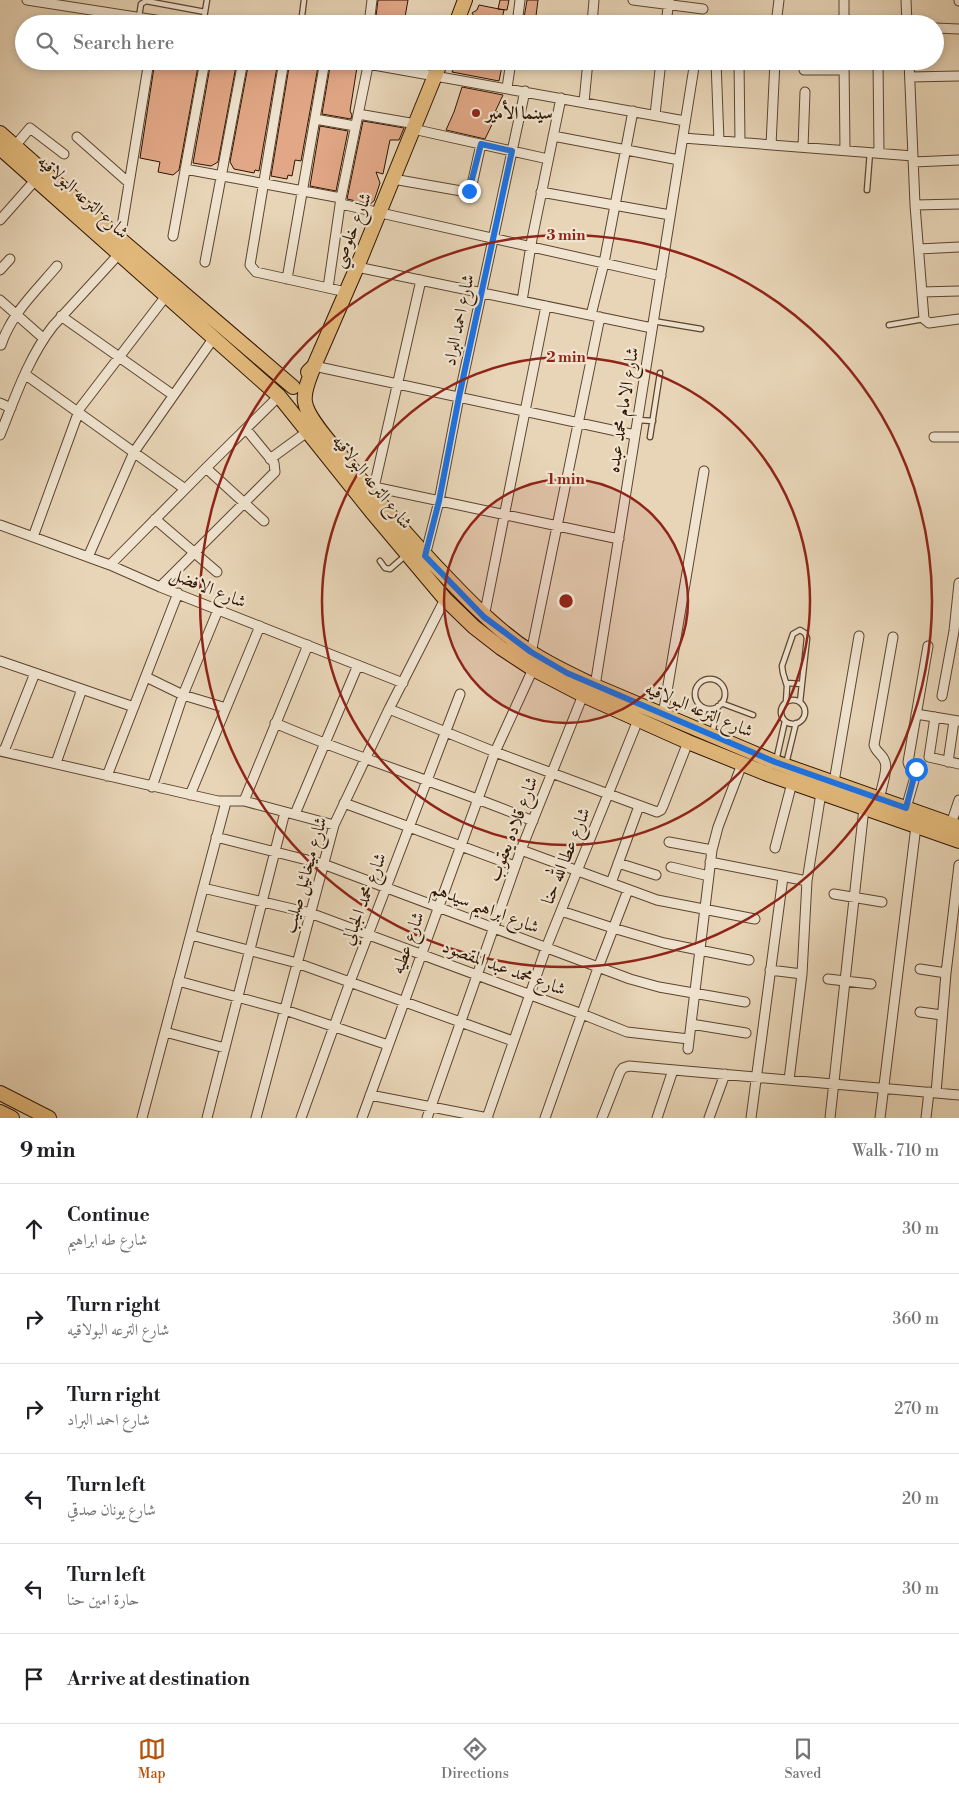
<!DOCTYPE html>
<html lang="en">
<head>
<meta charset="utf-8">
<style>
	:root { --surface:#fff; --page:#f6f6f6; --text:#202124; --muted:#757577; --line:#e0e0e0; --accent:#b45309 }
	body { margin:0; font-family:"Libre Bodoni",Amiri,serif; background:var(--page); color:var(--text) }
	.stop { position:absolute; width:15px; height:15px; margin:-11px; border:4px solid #1a73e8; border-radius:50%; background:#fff }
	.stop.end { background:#1a73e8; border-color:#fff; box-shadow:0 1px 5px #0008 }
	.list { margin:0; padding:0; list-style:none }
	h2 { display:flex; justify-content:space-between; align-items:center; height:65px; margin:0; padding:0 20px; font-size:21px }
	h2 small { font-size:16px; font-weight:400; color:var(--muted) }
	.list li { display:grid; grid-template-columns:32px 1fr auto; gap:15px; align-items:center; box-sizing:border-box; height:90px; padding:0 20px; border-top:1px solid var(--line) }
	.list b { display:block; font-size:19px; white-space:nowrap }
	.list p { margin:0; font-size:16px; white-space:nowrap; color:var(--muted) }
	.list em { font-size:16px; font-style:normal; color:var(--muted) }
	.icon { flex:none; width:28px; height:28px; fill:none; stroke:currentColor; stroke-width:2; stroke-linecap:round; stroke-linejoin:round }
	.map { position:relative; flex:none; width:959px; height:1118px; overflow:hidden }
	.search { position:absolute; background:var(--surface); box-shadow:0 2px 8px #0003; left:15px; right:15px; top:15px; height:55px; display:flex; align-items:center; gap:12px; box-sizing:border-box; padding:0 18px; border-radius:28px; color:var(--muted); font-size:19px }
	.sheet { height:605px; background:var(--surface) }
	nav { display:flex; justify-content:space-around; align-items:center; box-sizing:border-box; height:70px; border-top:1px solid var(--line); background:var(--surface); font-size:14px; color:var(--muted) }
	nav a { display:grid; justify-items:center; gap:2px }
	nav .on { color:var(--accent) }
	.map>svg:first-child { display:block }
	.building { fill:#e1a786; stroke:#2e1402 }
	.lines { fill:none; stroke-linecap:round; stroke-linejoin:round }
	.lane-casing { stroke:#5c442f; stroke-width:7 }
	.street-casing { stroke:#5c442f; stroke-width:11 }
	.primary-casing { stroke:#2e1402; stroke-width:16 }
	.lane { stroke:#f0e4d0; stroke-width:4.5 }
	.street { stroke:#f0e4d0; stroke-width:9 }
	.primary { stroke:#e4ba7c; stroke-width:14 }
	.route { stroke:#1a73e8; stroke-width:6 }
	.ring { fill:none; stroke:#8f2418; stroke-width:2.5 }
	.poi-dot { fill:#8f2418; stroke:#f0e4d0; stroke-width:2 }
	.labels { text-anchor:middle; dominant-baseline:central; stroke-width:4.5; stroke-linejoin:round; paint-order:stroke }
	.poi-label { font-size:18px; font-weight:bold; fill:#2e1402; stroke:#f0e4d0; text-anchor:start }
	.street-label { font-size:18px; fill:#2e1402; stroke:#f0e4d0 }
	.centre { fill:#8f2418; stroke:#f0e4d0; stroke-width:2.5 }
	.ring-label { font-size:15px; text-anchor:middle; font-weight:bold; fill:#8f2418; stroke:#f0e4d0; stroke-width:4.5; stroke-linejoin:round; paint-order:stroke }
</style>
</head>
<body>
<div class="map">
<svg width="959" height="1118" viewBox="0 0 959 1118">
	<rect width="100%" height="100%" fill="#e8d5b7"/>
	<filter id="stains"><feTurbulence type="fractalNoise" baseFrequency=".004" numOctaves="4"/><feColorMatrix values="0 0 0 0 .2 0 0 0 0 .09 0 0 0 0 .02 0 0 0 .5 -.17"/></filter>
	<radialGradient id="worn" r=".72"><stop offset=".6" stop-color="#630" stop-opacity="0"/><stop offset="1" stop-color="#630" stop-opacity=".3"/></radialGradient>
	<path class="building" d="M 378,0 L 408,0 L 405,17 L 399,16 L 398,24 L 375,24 Z
		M 500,0 L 509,0 L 507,10 L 498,9 Z
		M 527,0 L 538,0 L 535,24 L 523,24 Z
		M 479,5 L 504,10 L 501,24 L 472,24 L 475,18 L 472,13 L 477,10 Z
		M 155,61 L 199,61 L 179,170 L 173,175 L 158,172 L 160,162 L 140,158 Z
		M 211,61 L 237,61 L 218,162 L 211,166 L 193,163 Z
		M 249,61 L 278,61 L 259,171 L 255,170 L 254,173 L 234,169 L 230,162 Z
		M 290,61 L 319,61 L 301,161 L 295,160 L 292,176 L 288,175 L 287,179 L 271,176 Z
		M 331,61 L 358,61 L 350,111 L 352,115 L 351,119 L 322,114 Z
		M 457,61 L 503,61 L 499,81 L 452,72 Z
		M 462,87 L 503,95 L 495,112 L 498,112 L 485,139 L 446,130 L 454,112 Z
		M 363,121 L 404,128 L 399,140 L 390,140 L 383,174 L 376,172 L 380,183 L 374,201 L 370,204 L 347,199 Z
		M 320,126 L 348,131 L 336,191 L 310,186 Z"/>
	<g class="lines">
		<defs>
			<path id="lane" d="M 139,17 L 141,4 L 146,1 L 205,12
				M 203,24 L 207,0
				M 301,24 L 304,0
				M 867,190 L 870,152
				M 653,321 L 701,329
				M 889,325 L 924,319
				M 638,420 L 653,421
				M 650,437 L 660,373
				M 380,561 L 385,568 L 390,569 L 406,555
				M695 694a15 15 0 1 1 30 0a15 15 0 1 1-30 0Z
				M 787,683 L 802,684
				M781 712a12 12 0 1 1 24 0a12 12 0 1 1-24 0Z
				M 786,702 L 787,686 L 783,673 L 782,666 L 793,634 L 800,630 L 805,633 L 807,638 L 800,702
				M 721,703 L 753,715
				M 699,728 L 705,708
				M 712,734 L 718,706
				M 776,761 L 785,721
				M 786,764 L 796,723"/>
			<path id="street" d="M 27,0 L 181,24
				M 633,0 L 703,9
				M 844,0 L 844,24
				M 906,0 L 907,24
				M 959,0 L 959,1
				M 701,21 L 790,24
				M 369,24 L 372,0
				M 517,24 L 520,0
				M 592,24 L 594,0
				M 666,24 L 669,0
				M 776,24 L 779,0
				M 935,28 L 959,29
				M 284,61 L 250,265 L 256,272 L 346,292
				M 716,61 L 719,141
				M 739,61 L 740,142
				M 844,61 L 845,150
				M 878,61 L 879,153
				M 909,61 L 915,205 L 924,319 L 929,323 L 959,319
				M 368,64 L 685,121
				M 804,70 L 844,70
				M 910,77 L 959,76
				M 507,88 L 511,61
				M 584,102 L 588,61
				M 358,114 L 416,124
				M 655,115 L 661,61
				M 315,119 L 355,126
				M 413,129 L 548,159
				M 553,136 L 679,160
				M 77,137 L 129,183
				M 683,138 L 913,156
				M 771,145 L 775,61
				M 15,146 L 30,128 L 64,154
				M 803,147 L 805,92
				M 913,162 L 959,160
				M 185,169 L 341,198
				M 393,179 L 467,192 L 471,189 L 481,144
				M 541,192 L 670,215
				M 341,204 L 661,276
				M 915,205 L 959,204
				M 0,220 L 38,177
				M 173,236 L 205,61
				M 919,249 L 959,247
				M 205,262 L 243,61
				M 357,267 L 652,328
				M 0,270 L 10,259
				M 287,279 L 325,61
				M 328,288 L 341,198 L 369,61
				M 922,292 L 959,291
				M 0,300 L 43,338
				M 522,301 L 532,239 L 561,98
				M 591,315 L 604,263 L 633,111
				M 61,316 L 173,395
				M 1,345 C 11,314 36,291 57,266
				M 314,366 L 635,435
				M 26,375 L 185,489
				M 0,403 L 11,408
				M 0,435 C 15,398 28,358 53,326 L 119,254 L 121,249 L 120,239 L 149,61
				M 934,437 L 959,437
				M 270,459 L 307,432
				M 206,468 L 264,521
				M 374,487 L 619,539
				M 373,492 L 421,280
				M 155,519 L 217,572
				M 0,525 L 110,565 L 160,587 L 403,683
				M 33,537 L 80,408 L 166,296
				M 425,556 L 439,501 L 459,397 L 525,91
				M 88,557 L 134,452 L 213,339
				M 110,565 L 206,468 L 279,396
				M 160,587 L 275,472 L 274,463 L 246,429
				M 484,617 L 546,306
				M 531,653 L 600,317
				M 0,661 L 134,707
				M 146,677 L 183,695 L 226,708
				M 595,686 L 695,61
				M 942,696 L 954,631 L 959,583
				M 389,709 L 495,752 L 657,812 L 661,810 L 663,806 L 688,742
				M 916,714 L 959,721
				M 663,715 L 704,471
				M 935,717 L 929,757 L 959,764
				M 275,723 C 360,760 448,785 533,821
				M 0,751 L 218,801 L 244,801 L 334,825
				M 4,751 L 35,673
				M 948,762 L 954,721
				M 56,763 L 82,689
				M 107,776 L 178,593
				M 834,782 L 859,636
				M 152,787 L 183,695 L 218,610
				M 190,795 L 260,626
				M 879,799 C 881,790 888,769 885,762 C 883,754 876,753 874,745 L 893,637
				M 244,801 L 308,645
				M 344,803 L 515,866
				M 906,808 L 917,770 L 915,768 L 909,765 L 908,762 L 928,646
				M 295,814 L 358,665
				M 951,824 L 959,800
				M 216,837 L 323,864 L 630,979 L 659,987 L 745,1002
				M 669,842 L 712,850
				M 775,848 L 792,783
				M 521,850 L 657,900 L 755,919
				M 710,862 L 807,881
				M 618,863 L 656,875
				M 671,867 L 709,876
				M 611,883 L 639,806
				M 203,888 L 310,913 L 582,1014 L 627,1032 L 689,1039
				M 834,894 L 882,902
				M 561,911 L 613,928 L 664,943 L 749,960
				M 191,935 L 297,963 L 513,1041
				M 920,969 L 946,973
				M 770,970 L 802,974
				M 828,979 L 871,984
				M 178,981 L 285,1010 L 388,1045
				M 920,1012 L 942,1015
				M 691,1024 L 746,1033
				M 165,1032 L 225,1048
				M 688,1049 L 712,850 L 718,827 L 742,764
				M 789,1080 L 802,974 L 807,881 L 821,793
				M 936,1093 L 946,973 L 959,865
				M 370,1095 L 488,1118
				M 142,1118 L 226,802
				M 207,1118 L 285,812
				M 256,1118 L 334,825 L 389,709 L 445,599
				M 301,1118 L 350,982 L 460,694
				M 362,1118 L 495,752 L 533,669
				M 427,1118 L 521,850 L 583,695
				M 487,1118 L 546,948 L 638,720
				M 545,1118 L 598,968 L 628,890
				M 602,1118 L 620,1072 L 623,1068 L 629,1066 L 959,1095
				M 657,1118 L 673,1070
				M 709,1118 L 725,1074
				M 751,1118 L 783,877
				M 830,1118 L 864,808
				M 880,1118 L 916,826
				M 926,1118 L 929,1092"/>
			<path id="primary" d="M 456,24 L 465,0
				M 0,133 L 120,239 L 293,387
				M 0,148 L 279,396 L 371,511 L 445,599 L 474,627 L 501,648 L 533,669 L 583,695 L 688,742 L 770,775 L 959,841
				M 314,366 C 310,377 303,391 305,402 C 307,419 337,450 348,464 C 380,504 414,544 450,581 C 475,607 501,633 532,653 C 552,666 574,676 595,686 L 775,762 L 959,827
				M 308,372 L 314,366 L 357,267 L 441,61
				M 0,1093 L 49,1118
				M 0,1112 L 12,1118"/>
		</defs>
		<use href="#lane" class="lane-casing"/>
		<use href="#street" class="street-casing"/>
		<use href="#primary" class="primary-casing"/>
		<use href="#lane" class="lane"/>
		<use href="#street" class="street"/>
		<use href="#primary" class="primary"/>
	</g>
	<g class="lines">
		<path class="route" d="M 469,191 L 481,144 L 512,151 L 459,397 L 439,501 L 425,556 L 484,617 L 531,652 L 567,673 L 775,762 L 906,808 L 916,769"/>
	</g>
	<circle cx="566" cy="601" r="122" fill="#8f2418" fill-opacity=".12"/>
	<g class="ring">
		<circle cx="566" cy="601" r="122"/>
		<circle cx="566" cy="601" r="244"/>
		<circle cx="566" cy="601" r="366"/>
	</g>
	<circle class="poi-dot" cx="476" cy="113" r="5"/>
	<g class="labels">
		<g class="poi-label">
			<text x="486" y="113">سينما الأمير</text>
		</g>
		<g class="street-label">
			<text transform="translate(83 197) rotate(42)">شارع الترعه البولاقيه</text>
			<text transform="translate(352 230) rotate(-68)">شارع خلوصي</text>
			<text transform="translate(459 320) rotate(-78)">شارع احمد البراد</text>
			<text transform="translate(623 410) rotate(-81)">شارع الامام محمد عبده</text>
			<text transform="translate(372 482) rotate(51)">شارع الترعه البولاقيه</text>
			<text transform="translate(208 588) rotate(22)">شارع الافضل</text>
			<text transform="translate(699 710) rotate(23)">شارع الترعه البولاقيه</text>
			<text transform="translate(513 829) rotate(-69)">شارع قلاده يعقوب</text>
			<text transform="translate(566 856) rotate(-68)">شارع عطا الله حنا</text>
			<text transform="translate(305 875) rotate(-74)">شارع ميخائيل صليب</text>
			<text transform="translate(364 899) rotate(-69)">شارع محمد الجبالي</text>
			<text transform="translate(485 908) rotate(21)">شارع ابراهيم سيدهم</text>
			<text transform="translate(408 943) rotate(-70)">شارع عطيه</text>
			<text transform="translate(504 968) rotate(20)">شارع محمد عبد المقصود</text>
		</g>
	</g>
	<circle cx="566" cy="601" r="8" class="centre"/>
	<g class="ring-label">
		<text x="566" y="240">3 min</text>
		<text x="566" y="362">2 min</text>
		<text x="566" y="484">1 min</text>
	</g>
	<rect width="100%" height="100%" filter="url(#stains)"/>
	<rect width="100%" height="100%" fill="url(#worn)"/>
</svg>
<div class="stop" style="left:916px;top:769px"></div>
<div class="stop end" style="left:469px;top:191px"></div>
<div class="search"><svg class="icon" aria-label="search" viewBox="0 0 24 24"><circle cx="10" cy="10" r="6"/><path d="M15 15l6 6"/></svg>Search here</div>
</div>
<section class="sheet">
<h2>9 min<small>Walk · 710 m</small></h2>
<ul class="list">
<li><svg class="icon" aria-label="ahead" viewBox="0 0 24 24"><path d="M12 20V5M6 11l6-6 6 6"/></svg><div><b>Continue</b><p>شارع طه ابراهيم</p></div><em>30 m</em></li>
<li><svg class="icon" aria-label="right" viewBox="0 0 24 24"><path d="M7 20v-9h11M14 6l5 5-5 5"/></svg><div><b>Turn right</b><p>شارع الترعه البولاقيه</p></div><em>360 m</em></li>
<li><svg class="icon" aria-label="right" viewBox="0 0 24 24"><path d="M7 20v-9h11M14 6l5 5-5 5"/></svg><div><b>Turn right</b><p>شارع احمد البراد</p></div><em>270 m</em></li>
<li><svg class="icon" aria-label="left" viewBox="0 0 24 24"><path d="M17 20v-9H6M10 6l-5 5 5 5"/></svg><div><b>Turn left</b><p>شارع يونان صدقي</p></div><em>20 m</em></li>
<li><svg class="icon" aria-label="left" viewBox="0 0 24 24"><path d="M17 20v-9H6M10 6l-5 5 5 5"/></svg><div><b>Turn left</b><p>حارة امين حنا</p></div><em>30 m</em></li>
<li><svg class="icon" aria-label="arrive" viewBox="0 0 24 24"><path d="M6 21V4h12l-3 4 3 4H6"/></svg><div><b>Arrive at destination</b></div></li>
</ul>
</section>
<nav>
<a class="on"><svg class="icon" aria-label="map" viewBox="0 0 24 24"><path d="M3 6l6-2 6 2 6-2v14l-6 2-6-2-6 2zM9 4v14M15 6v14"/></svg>Map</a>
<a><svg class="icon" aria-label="directions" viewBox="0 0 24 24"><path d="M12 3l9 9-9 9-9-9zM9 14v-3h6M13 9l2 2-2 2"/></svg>Directions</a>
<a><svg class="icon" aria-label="saved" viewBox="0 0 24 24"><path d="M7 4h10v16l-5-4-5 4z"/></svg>Saved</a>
</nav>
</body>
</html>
